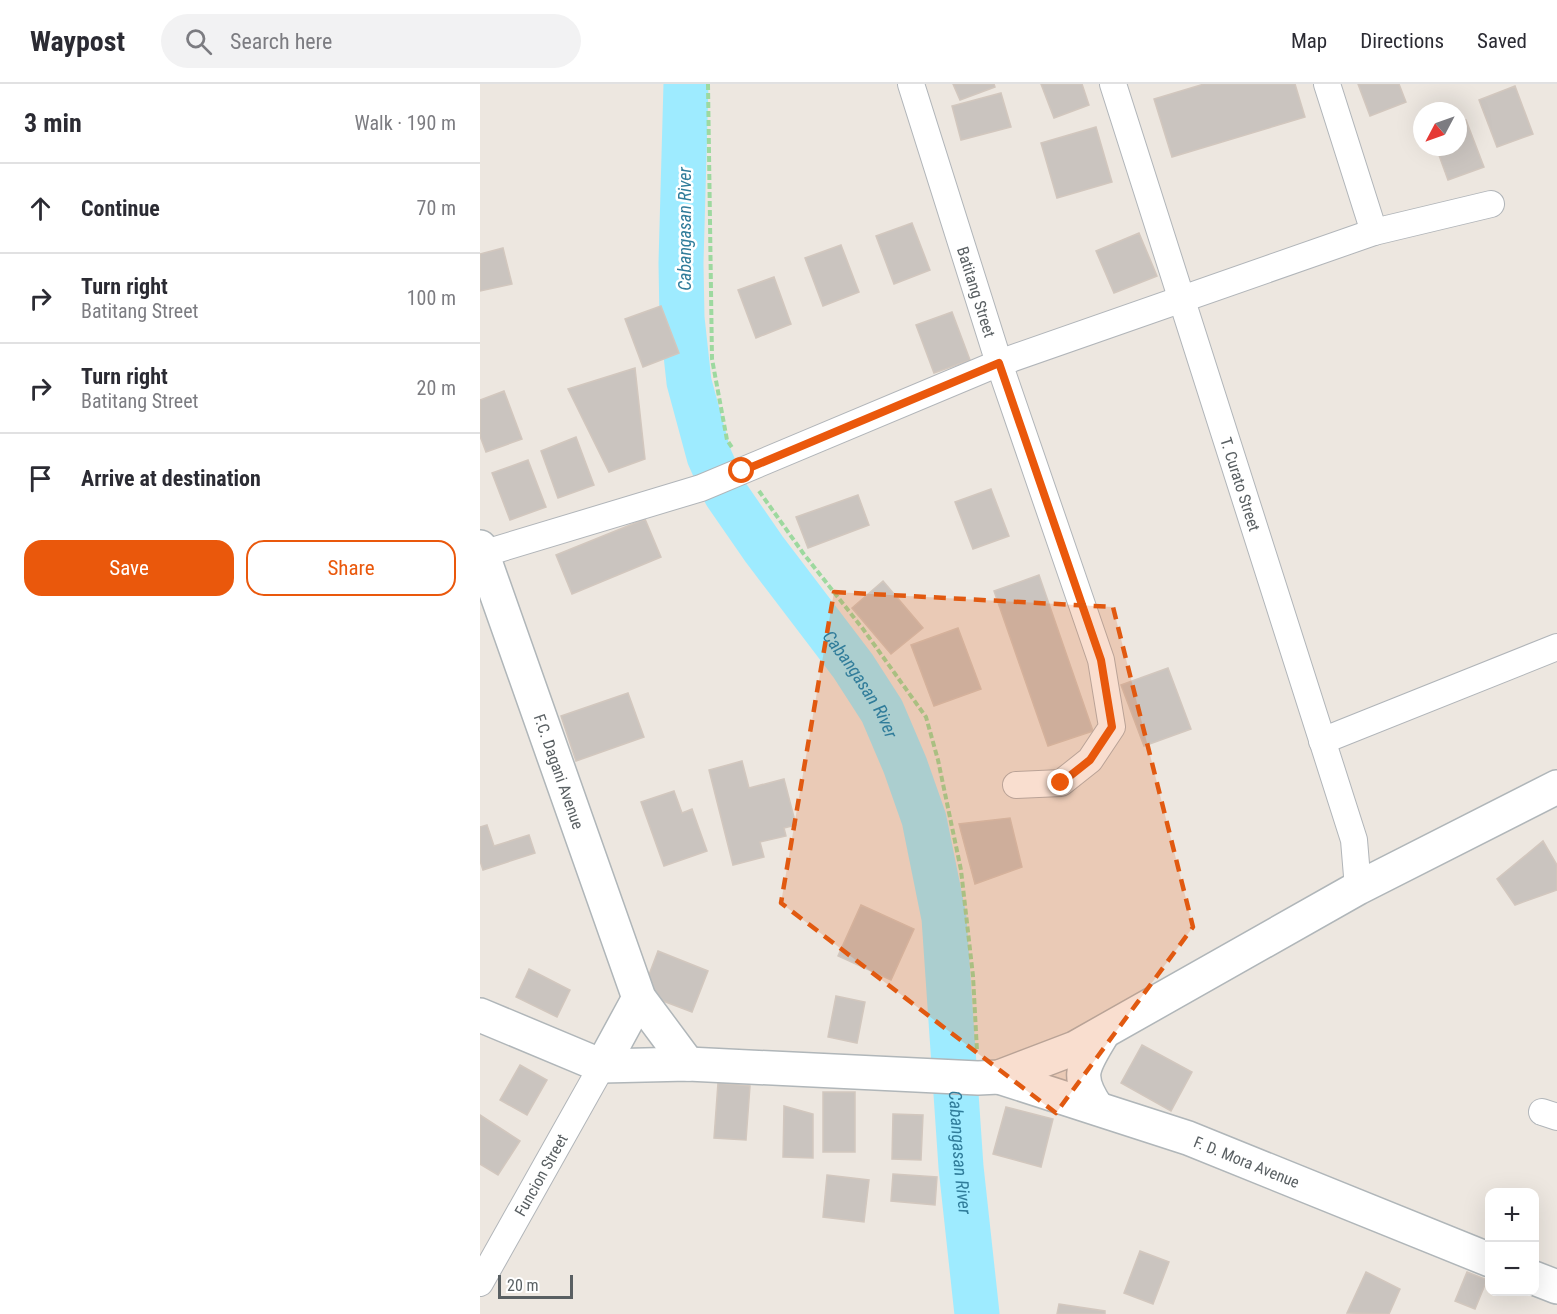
<!DOCTYPE html>
<html lang="en">
<head>
<meta charset="utf-8">
<style>
	:root { --surface:#fff; --page:#f2f2f3; --text:#2b2b33; --muted:#7c7c81; --line:#e1e1e2; --accent:#ea580c }
	body { margin:0; font-family:"Roboto Condensed",sans-serif; background:var(--page); color:var(--text) }
	.controls { position:absolute; right:18px; bottom:18px; display:grid; overflow:hidden; border-radius:12px; box-shadow:0 6px 24px #0002 }
	.controls button { width:54px; height:54px; display:grid; place-items:center; padding:0; border:0; border-bottom:2px solid var(--line); background:var(--surface); color:var(--text); font:30px sans-serif }
	.compass { position:absolute; left:933px; top:18px; width:54px; height:54px; border-radius:50%; background:var(--surface); box-shadow:0 6px 24px #0002; rotate:229deg }
	.scale { position:absolute; left:18px; bottom:15px; width:75px; box-sizing:border-box; padding-left:6px; border:3px solid #595f62; border-top:0; font-size:16px; line-height:21px; white-space:nowrap; color:#595f62; -webkit-text-stroke:4px #fff; paint-order:stroke }
	.stop { position:absolute; width:18px; height:18px; margin:-14px; border:4px solid #ea580c; border-radius:50%; background:#fff }
	.stop.end { background:#ea580c; border-color:#fff; box-shadow:0 2px 6px #0008 }
	.list { margin:0; padding:0; list-style:none }
	h2 { display:flex; justify-content:space-between; align-items:center; height:78px; margin:0; padding:0 24px; font-size:26px }
	h2 small { font-size:20px; font-weight:400; color:var(--muted) }
	.list li { display:grid; grid-template-columns:39px 1fr auto; gap:18px; align-items:center; box-sizing:border-box; height:90px; padding:0 24px; border-top:2px solid var(--line) }
	.list b { display:block; font-size:22px; white-space:nowrap }
	.list p { margin:0; font-size:20px; white-space:nowrap; color:var(--muted) }
	.list em { font-size:20px; font-style:normal; color:var(--muted) }
	.actions { display:flex; gap:12px; padding:18px 24px }
	.actions a { flex:1; padding:14px 0; border:2px solid var(--accent); border-radius:18px; text-align:center; font-size:21px; color:var(--accent) }
	.actions .main { background:var(--accent); color:#fff }
	.icon { flex:none; width:33px; height:33px; fill:none; stroke:currentColor; stroke-width:2; stroke-linecap:round; stroke-linejoin:round }
	.map { position:relative; flex:none; width:1077px; height:1230px; overflow:hidden }
	header { display:flex; align-items:center; gap:36px; box-sizing:border-box; height:84px; padding:0 30px; background:var(--surface); border-bottom:2px solid var(--line) }
	header strong { font-size:28px }
	nav { display:flex; gap:33px; margin-inline-start:auto; font-size:21px }
	.search { width:420px; height:54px; background:var(--page); display:flex; align-items:center; gap:15px; box-sizing:border-box; padding:0 21px; border-radius:33px; color:var(--muted); font-size:22px }
	main { display:flex }
	aside { flex:1; background:var(--surface) }
	.map>svg:first-child { display:block }
	.lines { fill:none; stroke-linecap:round; stroke-linejoin:round }
	.river { stroke:#9eebff; stroke-width:45 }
	.building { fill:#cac4bf; stroke:#d2c7be; stroke-width:1.5 }
	.street-casing { stroke:#b1b5b9; stroke-width:28 }
	.secondary-casing { stroke:#b0b6b9; stroke-width:36 }
	.path { stroke:#9dd99f; stroke-width:4; stroke-dasharray:6 3; stroke-linecap:butt }
	.street { stroke:#fff; stroke-width:26 }
	.secondary { stroke:#fff; stroke-width:33 }
	.route { stroke:#ea580c; stroke-width:8 }
	.marked { fill:#e15910; fill-opacity:0.2; stroke:#e15910; stroke-width:4.5; stroke-dasharray:12 8; stroke-linejoin:round }
	.labels { text-anchor:middle; dominant-baseline:central; stroke-width:5; stroke-linejoin:round; paint-order:stroke }
	.street-label { font-size:16px; fill:#595f62; stroke:#fff }
	.water-label { font-size:18px; font-style:italic; fill:#307c9a; stroke:#fff }
</style>
</head>
<body>
<header>
<strong>Waypost</strong>
<div class="search"><svg class="icon" aria-label="search" viewBox="0 0 24 24"><circle cx="10" cy="10" r="6"/><path d="M15 15l6 6"/></svg>Search here</div>
<nav><a>Map</a><a>Directions</a><a>Saved</a></nav>
</header>
<main>
<aside>
<h2>3 min<small>Walk · 190 m</small></h2>
<ul class="list">
<li><svg class="icon" aria-label="ahead" viewBox="0 0 24 24"><path d="M12 20V5M6 11l6-6 6 6"/></svg><div><b>Continue</b></div><em>70 m</em></li>
<li><svg class="icon" aria-label="right" viewBox="0 0 24 24"><path d="M7 20v-9h11M14 6l5 5-5 5"/></svg><div><b>Turn right</b><p>Batitang Street</p></div><em>100 m</em></li>
<li><svg class="icon" aria-label="right" viewBox="0 0 24 24"><path d="M7 20v-9h11M14 6l5 5-5 5"/></svg><div><b>Turn right</b><p>Batitang Street</p></div><em>20 m</em></li>
<li><svg class="icon" aria-label="arrive" viewBox="0 0 24 24"><path d="M6 21V4h12l-3 4 3 4H6"/></svg><div><b>Arrive at destination</b></div></li>
</ul>
<div class="actions"><a class="main">Save</a><a>Share</a></div>
</aside>
<div class="map">
<svg width="1077" height="1230" viewBox="0 0 1077 1230">
	<rect width="100%" height="100%" fill="#ede7e0"/>
	<g class="lines">
		<path class="river" id="s1" d="M 206,0 L 201,179 L 202,234 L 209,298 L 229,372 L 246,410 L 284,465 L 373,582 L 402,627 L 425,681 L 444,735 L 464,834 L 481,1083 L 497,1230"/>
	</g>
	<path class="building" d="M 473,0 L 514,0 L 515,3 L 480,16 Z
		M 561,0 L 602,0 L 609,21 L 574,34 Z
		M 724,0 L 815,0 L 825,33 L 692,73 L 674,15 Z
		M 878,0 L 919,0 L 926,18 L 890,32 Z
		M 1035,2 L 1053,50 L 1017,63 L 999,16 Z
		M 521,9 L 531,43 L 481,56 L 472,22 Z
		M 986,36 L 1004,83 L 968,96 L 956,63 L 978,63 L 978,39 Z
		M 616,43 L 632,98 L 577,114 L 561,59 Z
		M 432,139 L 450,186 L 414,200 L 396,152 Z
		M 659,149 L 677,192 L 634,209 L 616,167 Z
		M 361,161 L 379,208 L 343,222 L 325,174 Z
		M 23,164 L 32,200 L 0,207 L 0,170 Z
		M 294,193 L 311,240 L 276,254 L 258,206 Z
		M 181,222 L 199,269 L 163,283 L 145,235 Z
		M 472,228 L 490,276 L 454,289 L 436,241 Z
		M 155,284 L 165,375 L 129,388 L 88,305 Z
		M 24,307 L 42,355 L 6,368 L 0,352 L 0,316 Z
		M 96,353 L 114,401 L 78,414 L 61,367 Z
		M 48,376 L 66,423 L 30,436 L 12,389 Z
		M 511,405 L 529,452 L 493,465 L 475,418 Z
		M 378,411 L 389,441 L 328,464 L 316,433 Z
		M 165,435 L 181,473 L 92,510 L 76,471 Z
		M 559,491 L 613,647 L 568,662 L 514,507 Z
		M 403,497 L 443,544 L 411,570 L 372,524 Z
		M 478,544 L 501,605 L 454,622 L 431,561 Z
		M 688,584 L 711,645 L 664,662 L 641,601 Z
		M 148,609 L 164,653 L 96,677 L 81,632 Z
		M 262,677 L 269,704 L 304,695 L 316,741 L 304,744 L 306,752 L 280,758 L 284,773 L 253,781 L 229,686 Z
		M 194,707 L 202,729 L 212,725 L 227,767 L 184,782 L 161,718 Z
		M 530,734 L 542,783 L 495,800 L 479,740 Z
		M 7,741 L 14,762 L 49,751 L 55,769 L 3,786 L 0,777 L 0,743 Z
		M 1063,757 L 1077,781 L 1077,806 L 1035,821 L 1017,795 Z
		M 381,821 L 434,845 L 411,896 L 358,872 Z
		M 178,867 L 228,887 L 212,928 L 162,909 Z
		M 49,885 L 90,906 L 77,933 L 36,913 Z
		M 356,912 L 385,918 L 377,959 L 348,953 Z
		M 662,961 L 712,988 L 691,1027 L 641,999 Z
		M 40,981 L 67,996 L 47,1031 L 20,1016 Z
		M 238,999 L 270,1002 L 266,1056 L 234,1054 Z
		M 343,1008 L 375,1008 L 375,1068 L 343,1068 Z
		M 304,1022 L 333,1030 L 333,1074 L 303,1073 Z
		M 526,1023 L 573,1035 L 561,1083 L 513,1070 Z
		M 413,1030 L 443,1031 L 441,1076 L 412,1075 Z
		M 0,1031 L 40,1057 L 18,1091 L 0,1080 Z
		M 413,1090 L 457,1093 L 455,1121 L 411,1117 Z
		M 347,1091 L 389,1096 L 384,1138 L 343,1133 Z
		M 660,1167 L 689,1178 L 673,1220 L 644,1209 Z
		M 886,1188 L 920,1205 L 909,1230 L 867,1229 Z
		M 987,1188 L 1007,1196 L 995,1225 L 975,1217 Z
		M 579,1220 L 625,1227 L 625,1230 L 577,1230 Z"/>
	<g class="lines">
		<defs>
			<g id="street">
				<path id="s2" d="M 431,0 L 519,279 L 621,576 L 632,643 L 610,676 L 581,699 L 536,701"/>
				<path id="s3" d="M 633,0 L 874,756 L 878,804"/>
				<path d="M 894,148 L 1011,120"/>
				<path d="M 0,473 L 2,470 L 221,404 L 519,279 L 894,148 L 847,0"/>
				<path d="M 842,657 L 1077,563"/>
				<path d="M 1062,1028 L 1077,1033"/>
				<path id="s4" d="M 0,1199 L 122,982"/>
			</g>
			<g id="secondary">
				<path id="s5" d="M 0,463 L 159,914 L 208,980"/>
				<path d="M 0,931 L 122,982 L 208,980 L 498,994 L 519,993 L 595,964 L 878,804 L 1077,703"/>
				<path d="M 122,982 L 159,914"/>
				<path id="s6" d="M 519,993 L 708,1054 L 1010,1176"/>
				<path d="M 617,1024 C 594,990 604,982 623,949"/>
				<path d="M 1054,1194 L 1077,1203"/>
			</g>
		</defs>
		<use href="#street" class="street-casing"/>
		<use href="#secondary" class="secondary-casing"/>
		<path class="path" d="M 228,0 L 232,275 L 247,356 L 253,365
			M 279,407 L 323,469 L 383,545 L 446,633 L 458,676 L 481,786 L 493,892 L 497,967"/>
		<use href="#street" class="street"/>
		<use href="#secondary" class="secondary"/>
	</g>
	<g class="lines">
		<path class="route" d="M 262,387 L 519,279 L 621,576 L 632,643 L 610,676 L 581,699"/>
	</g>
	<path class="marked" d="M 354,508 L 633,523 L 713,843 L 576,1029 L 301,819 Z"/>
	<g class="labels">
		<g class="street-label">
			<text stroke="none"><textPath href="#s2" startOffset="218">Batitang Street</textPath></text>
			<text stroke="none"><textPath href="#s3" startOffset="420">T. Curato Street</textPath></text>
			<text stroke="none"><textPath href="#s5" startOffset="238">F.C. Dagani Avenue</textPath></text>
			<text stroke="none"><textPath href="#s6" startOffset="262">F. D. Mora Avenue</textPath></text>
			<text stroke="none"><textPath href="#s4" startOffset="124">Funcion Street</textPath></text>
		</g>
		<g class="water-label">
			<text transform="translate(204 145) rotate(-90)">Cabangasan River</text>
			<text stroke="none"><textPath href="#s1" startOffset="650">Cabangasan River</textPath></text>
			<text stroke="none"><textPath href="#s1" startOffset="1136">Cabangasan River</textPath></text>
		</g>
	</g>
</svg>
<div class="controls">
<button>+</button>
<button>−</button>
</div>
<svg class="compass" viewBox="-18 -18 36 36"><path d="M0-13l5 13h-10z" fill="#e53935"/><path d="M0 13l5-13h-10z" fill="#7c7c81"/></svg>
<div class="scale">20 m</div>
<div class="stop" style="left:262px;top:387px"></div>
<div class="stop end" style="left:581px;top:699px"></div>
</div>
</main>
</body>
</html>
